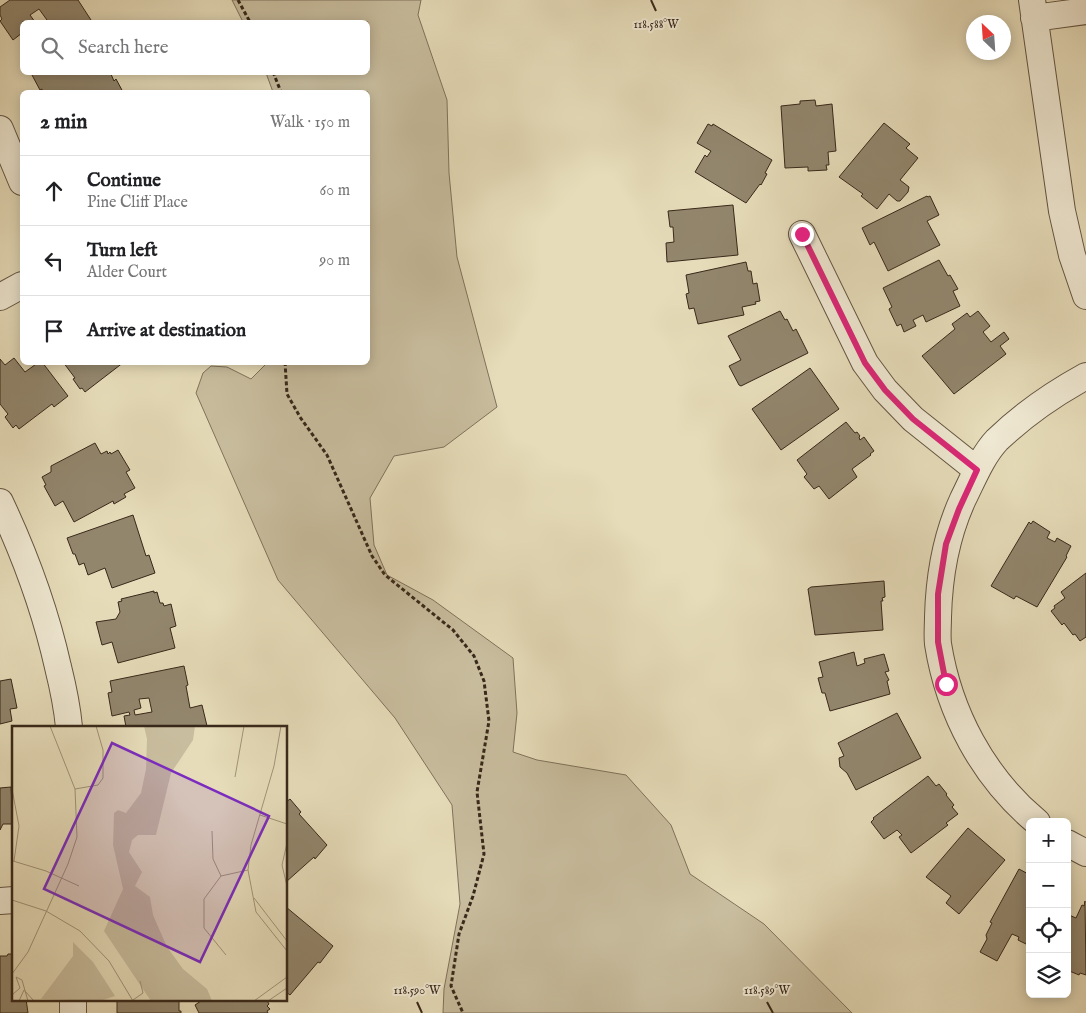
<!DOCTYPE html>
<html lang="en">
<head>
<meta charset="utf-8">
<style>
	:root { --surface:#fff; --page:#f2f2f2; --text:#202124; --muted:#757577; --line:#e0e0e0 }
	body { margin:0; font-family:"IM FELL English",serif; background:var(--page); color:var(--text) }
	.controls { position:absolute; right:15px; bottom:15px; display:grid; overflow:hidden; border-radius:8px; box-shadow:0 2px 12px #0003 }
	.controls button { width:45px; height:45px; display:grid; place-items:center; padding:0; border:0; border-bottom:1px solid var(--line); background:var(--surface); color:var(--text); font:25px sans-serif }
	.compass { position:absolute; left:966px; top:15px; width:45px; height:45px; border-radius:50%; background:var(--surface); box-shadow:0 2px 12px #0003; rotate:335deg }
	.stop { position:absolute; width:15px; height:15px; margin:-11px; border:4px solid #db2777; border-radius:50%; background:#fff }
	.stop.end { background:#db2777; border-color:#fff; box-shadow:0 1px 5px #0008 }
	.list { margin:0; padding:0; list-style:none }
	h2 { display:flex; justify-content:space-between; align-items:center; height:65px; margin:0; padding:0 20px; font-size:21px }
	h2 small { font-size:16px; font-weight:400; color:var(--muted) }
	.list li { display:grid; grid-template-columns:32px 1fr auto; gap:15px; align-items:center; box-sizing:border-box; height:70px; padding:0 20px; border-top:1px solid var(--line) }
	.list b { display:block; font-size:19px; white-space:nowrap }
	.list p { margin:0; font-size:16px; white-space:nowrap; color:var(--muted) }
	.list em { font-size:16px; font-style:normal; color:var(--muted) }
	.icon { flex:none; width:28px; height:28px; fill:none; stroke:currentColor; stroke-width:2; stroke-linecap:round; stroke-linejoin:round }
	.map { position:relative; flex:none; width:1086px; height:1013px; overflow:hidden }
	.search { position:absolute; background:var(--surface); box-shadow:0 2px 12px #0003; left:20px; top:20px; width:350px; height:55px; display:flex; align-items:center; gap:12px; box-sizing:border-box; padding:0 18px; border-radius:8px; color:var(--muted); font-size:19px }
	.panel { position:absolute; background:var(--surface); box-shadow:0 2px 12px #0003; left:20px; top:90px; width:350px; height:275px; border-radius:8px }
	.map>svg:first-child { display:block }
	.green { fill:#c8bd9e; stroke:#80725c }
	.building { fill:#92866d; stroke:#38281a; fill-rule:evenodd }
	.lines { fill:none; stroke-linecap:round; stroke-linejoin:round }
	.minor-casing { stroke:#645542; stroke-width:28 }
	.path { stroke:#38281a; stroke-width:3; stroke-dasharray:4 2.5; stroke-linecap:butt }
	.minor { stroke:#efe8d2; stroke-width:26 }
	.route { stroke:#db2777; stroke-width:6 }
	.ticks { fill:none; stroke:#38281a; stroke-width:2 }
	.inset-road { fill:none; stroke:#a09479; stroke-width:1 }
	.view { fill:#7b2cbf; fill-opacity:0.15; stroke:#7b2cbf; stroke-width:2.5 }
	.inset-edge { fill:none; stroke:#38281a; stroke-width:2.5 }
	.ticks-label { font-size:12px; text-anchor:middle; fill:#38281a; stroke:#efe8d2; stroke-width:4; stroke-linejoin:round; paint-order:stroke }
</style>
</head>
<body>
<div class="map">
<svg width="1086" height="1013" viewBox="0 0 1086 1013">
	<rect width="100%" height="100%" fill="#e6dcb9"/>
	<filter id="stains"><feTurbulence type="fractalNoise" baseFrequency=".004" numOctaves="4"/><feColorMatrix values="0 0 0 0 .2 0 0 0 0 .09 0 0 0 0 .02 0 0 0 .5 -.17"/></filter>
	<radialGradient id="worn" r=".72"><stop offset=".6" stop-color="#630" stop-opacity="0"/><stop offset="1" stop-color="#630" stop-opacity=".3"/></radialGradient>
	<path class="green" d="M 232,0 L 421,0 L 418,15 L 447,100 L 449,173 L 457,257 L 497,407 L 444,447 L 394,456 L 370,498 L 374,545 L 387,575 L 433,600 L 513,658 L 517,713 L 513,752 L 537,760 L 626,775 L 671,825 L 690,874 L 764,924 L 852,1013 L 443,1013 L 444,989 L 460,904 L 452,805 L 395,718 L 278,580 L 196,393 L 203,373 L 211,366 L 227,367 L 251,379 L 267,363 L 368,362 L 368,92 L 273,92 L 266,73 L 368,72 L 368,22 L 243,22 Z"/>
	<path class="building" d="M 10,0 L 78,0 L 91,20 L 89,22 L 43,22 L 47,20 L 39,9 L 30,15 L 35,22 L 22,22 L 22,33 L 13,40 L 0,21 L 2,19 L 0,15 L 0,7 Z
		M 37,72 L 110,72 L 114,81 L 116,79 L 123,92 L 43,92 L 42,89 L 40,90 L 32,75 Z
		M 815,100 L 816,106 L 832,104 L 836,151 L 828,152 L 829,165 L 826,165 L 827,170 L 808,171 L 808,167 L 785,168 L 781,106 L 800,104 L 800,101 Z
		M 884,123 L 910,144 L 906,148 L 918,158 L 900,180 L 909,187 L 908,192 L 900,201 L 897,201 L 889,194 L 877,209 L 861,196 L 863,194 L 839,177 Z
		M 708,124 L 712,126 L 713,124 L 772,160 L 765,173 L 767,174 L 761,185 L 760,184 L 746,203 L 695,172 L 705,155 L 707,157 L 711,151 L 697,143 Z
		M 927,196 L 928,197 L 930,196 L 939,215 L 927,221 L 940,245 L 888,271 L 874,242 L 870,245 L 862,228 Z
		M 733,205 L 738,255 L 667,262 L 666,243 L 674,242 L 673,227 L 670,227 L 668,211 Z
		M 939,260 L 948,276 L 950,275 L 958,289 L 953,291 L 960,306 L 926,322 L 923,315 L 913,320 L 916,326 L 904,332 L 901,324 L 897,326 L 889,309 L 892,307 L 883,288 Z
		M 746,262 L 748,271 L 751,271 L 753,284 L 757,283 L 760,301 L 755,302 L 756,304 L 742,307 L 744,315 L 698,324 L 694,308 L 689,309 L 686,294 L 689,293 L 686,275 Z
		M 780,311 L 785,320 L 787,319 L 793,331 L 796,329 L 808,353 L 741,386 L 739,385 L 729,366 L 741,360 L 728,336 Z
		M 978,311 L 990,326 L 983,332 L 991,342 L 1004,332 L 1009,339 L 1000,346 L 1006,354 L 954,394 L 922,356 L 955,329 L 952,324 L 967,313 L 970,317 Z
		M 14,358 L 25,372 L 39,362 L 42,362 L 68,396 L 54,407 L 52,404 L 19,429 L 16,425 L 13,428 L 5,417 L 8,414 L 0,404 L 0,359 L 5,365 Z
		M 63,362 L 124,362 L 85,392 L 82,388 L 80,389 L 73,379 L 75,378 Z
		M 810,368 L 839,409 L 781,450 L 752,409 Z
		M 846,422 L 855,433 L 857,432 L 860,436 L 859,437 L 860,440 L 864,437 L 874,451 L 870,454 L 871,455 L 852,469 L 857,477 L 829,499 L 819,486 L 814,489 L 804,477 L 807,474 L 797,460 Z
		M 95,443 L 101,454 L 107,451 L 108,454 L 110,452 L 111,454 L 118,450 L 130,470 L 126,472 L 135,488 L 124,494 L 126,497 L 114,504 L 113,501 L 74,522 L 63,501 L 55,506 L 44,486 L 46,485 L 42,477 L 51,472 L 51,466 Z
		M 133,515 L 146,556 L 149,555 L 155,573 L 112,588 L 105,568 L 88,575 L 84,563 L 79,565 L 75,554 L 73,554 L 67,538 Z
		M 1033,521 L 1050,532 L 1047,538 L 1055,542 L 1057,538 L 1071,546 L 1066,556 L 1067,557 L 1037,607 L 1016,596 L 1014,599 L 991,586 L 1029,522 L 1031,524 Z
		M 1086,573 L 1086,637 L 1080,641 L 1075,634 L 1073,635 L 1064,623 L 1062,625 L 1051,611 L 1055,608 L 1054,606 L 1065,598 L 1061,592 Z
		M 884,581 L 885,597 L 882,598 L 883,601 L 881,601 L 883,630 L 815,635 L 808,589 L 811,587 Z
		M 154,591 L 154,593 L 157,592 L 160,603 L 163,603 L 164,606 L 171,604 L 176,626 L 170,628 L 175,648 L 118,663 L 112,642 L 102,645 L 96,622 L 116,619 L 120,612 L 118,602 L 122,601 L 121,599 Z
		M 854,652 L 857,666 L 865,663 L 864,659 L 884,654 L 889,671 L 885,672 L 889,680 L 887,681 L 890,694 L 830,711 L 825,693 L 822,693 L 818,678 L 823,677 L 819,662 Z
		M 184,666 L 188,685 L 186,686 L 190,708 L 202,705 L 207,726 L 126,727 L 124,716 L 130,715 L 129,712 L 112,716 L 108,693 L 112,692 L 110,681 ZM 149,698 L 152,712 L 135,715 L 134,710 L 141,708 L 139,699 Z
		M 11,679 L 17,708 L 10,709 L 12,721 L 0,724 L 0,681 Z
		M 897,713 L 921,758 L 856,790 L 847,773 L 840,767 L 839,758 L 844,756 L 838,743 Z
		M 928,776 L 936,786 L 939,784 L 947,794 L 946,795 L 954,805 L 952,807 L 958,814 L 946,823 L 948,825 L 911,853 L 899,837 L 902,835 L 897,830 L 884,839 L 871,822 L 874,819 L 873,818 Z
		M 11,787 L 13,824 L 3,824 L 0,830 L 0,788 Z
		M 290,799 L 301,812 L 299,814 L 327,845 L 315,859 L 314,857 L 286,882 L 286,802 Z
		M 968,828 L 1005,860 L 959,914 L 946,903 L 951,896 L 926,877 Z
		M 1019,869 L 1030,875 L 1030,946 L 1018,940 L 1019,937 L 1012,934 L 997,961 L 980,952 L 987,939 L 986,935 L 992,923 L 990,922 Z
		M 1085,901 L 1086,975 L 1080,973 L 1079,975 L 1067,970 L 1067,919 L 1069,915 L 1076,918 L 1082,905 L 1084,906 Z
		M 286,907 L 333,946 L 320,963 L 318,962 L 290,995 L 286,992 Z
		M 8,954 L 14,954 L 14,999 L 26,999 L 28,1013 L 0,1013 L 0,956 L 7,956 Z
		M 117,999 L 179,999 L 179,1011 L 181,1011 L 181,1013 L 117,1013 Z
		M 204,999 L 266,999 L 269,1004 L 267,1006 L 270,1009 L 267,1011 L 268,1013 L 199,1013 L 195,1005 Z"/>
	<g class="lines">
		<defs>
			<path id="minor" d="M 1032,0 L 1062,211 L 1072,255 L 1086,296
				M 1034,18 L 1086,11
				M 0,129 L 22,182
				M 802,234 L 865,363 L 885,390 L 913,419 L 977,470
				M 0,297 L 22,285
				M 0,502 C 25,555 45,609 58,667 C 63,687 67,706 69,727
				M 1037,822 C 983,777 949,713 938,644 C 937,635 938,626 938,617 C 939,576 946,536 963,499 C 973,479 982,456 997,440 C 1023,415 1055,393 1086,376
				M 1067,843 L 1086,853
				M 0,901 L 14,900
				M 73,999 L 73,1013"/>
		</defs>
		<use href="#minor" class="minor-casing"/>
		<path class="path" d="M 238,0 L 250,22
			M 273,72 L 281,92
			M 285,362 L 287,394 L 300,417 L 327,455 L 372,556 L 385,575 L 453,630 L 474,656 L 484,681 L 489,721 L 477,792 L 484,854 L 473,896 L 459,934 L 451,986 L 463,1013"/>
		<use href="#minor" class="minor"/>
	</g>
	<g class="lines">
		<path class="route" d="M 802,234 L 865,363 L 885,390 L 913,419 L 977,470 L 959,509 L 946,544 L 938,594 L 938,642 L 946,684"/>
	</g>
	<path class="ticks" d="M 651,0 L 656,11M 417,1002 L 422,1013M 767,1002 L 773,1013"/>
	<g transform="translate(12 726)">
		<rect width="275" height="275" fill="#e6dcb9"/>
		<path d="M 132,0 L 183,0 L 181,14 L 159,47 L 144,109 L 126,109 L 120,114 L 117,126 L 130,146 L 123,160 L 138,171 L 141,189 L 155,221 L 171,243 L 195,263 L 200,275 L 139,275 L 92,205 L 111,163 L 101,119 L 102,87 L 106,84 L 114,87 L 129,67 L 134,43 L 135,13 ZM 61,216 L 81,236 L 103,270 L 88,275 L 29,273 L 61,230 Z" fill="#c8bd9e"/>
		<path class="inset-road" d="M 269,0 L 262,40 L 239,119 L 236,144 L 244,186 L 275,225M 223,51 L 232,0M 0,63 L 7,100 L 2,135M 63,63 L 86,59 L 91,52 L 91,24 L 84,0M 248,89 L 275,98M 200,105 L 201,133 L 209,150M 275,117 L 270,139 L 275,160M 1,135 L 34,145 L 67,160M 242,172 L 275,215M 0,174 L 34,185 L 68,205 L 97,235 L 121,275M 214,229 L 192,202 L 192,173 L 209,150 L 236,144M 0,248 L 16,226 L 56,138 L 65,111 L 63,63 L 38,0M 0,269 L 8,262 L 4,251 L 10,254 L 16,275M 121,274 L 131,267 L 128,255M 7,275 L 12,264 L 22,275M 242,275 L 275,251M 256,275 L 275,262"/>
		<path class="view" d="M 100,17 L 257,90 L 188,236 L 32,163 Z"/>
		<rect width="275" height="275" class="inset-edge"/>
	</g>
	<g class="ticks-label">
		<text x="656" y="28">118.588°W</text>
		<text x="417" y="994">118.590°W</text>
		<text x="767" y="994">118.589°W</text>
	</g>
	<rect width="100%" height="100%" filter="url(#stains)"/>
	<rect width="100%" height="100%" fill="url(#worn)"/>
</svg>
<div class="controls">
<button>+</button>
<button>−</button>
<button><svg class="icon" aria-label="locate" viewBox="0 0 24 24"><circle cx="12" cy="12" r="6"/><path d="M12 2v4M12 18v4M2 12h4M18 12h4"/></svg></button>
<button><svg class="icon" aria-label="layers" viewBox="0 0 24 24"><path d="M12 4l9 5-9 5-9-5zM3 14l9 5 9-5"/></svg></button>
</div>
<svg class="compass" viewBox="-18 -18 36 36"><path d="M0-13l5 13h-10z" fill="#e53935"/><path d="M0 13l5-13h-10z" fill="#757577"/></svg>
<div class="stop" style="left:946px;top:684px"></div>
<div class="stop end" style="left:802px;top:234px"></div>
<div class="search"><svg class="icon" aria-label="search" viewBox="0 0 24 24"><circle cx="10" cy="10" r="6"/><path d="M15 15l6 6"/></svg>Search here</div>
<section class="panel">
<h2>2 min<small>Walk · 150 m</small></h2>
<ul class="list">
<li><svg class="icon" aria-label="ahead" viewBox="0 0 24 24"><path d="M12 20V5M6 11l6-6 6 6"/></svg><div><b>Continue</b><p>Pine Cliff Place</p></div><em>60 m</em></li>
<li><svg class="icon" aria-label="left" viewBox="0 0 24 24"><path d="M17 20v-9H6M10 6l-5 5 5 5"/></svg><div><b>Turn left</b><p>Alder Court</p></div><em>90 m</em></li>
<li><svg class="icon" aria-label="arrive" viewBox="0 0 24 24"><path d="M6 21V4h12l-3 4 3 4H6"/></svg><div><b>Arrive at destination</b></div></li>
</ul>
</section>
</div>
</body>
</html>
